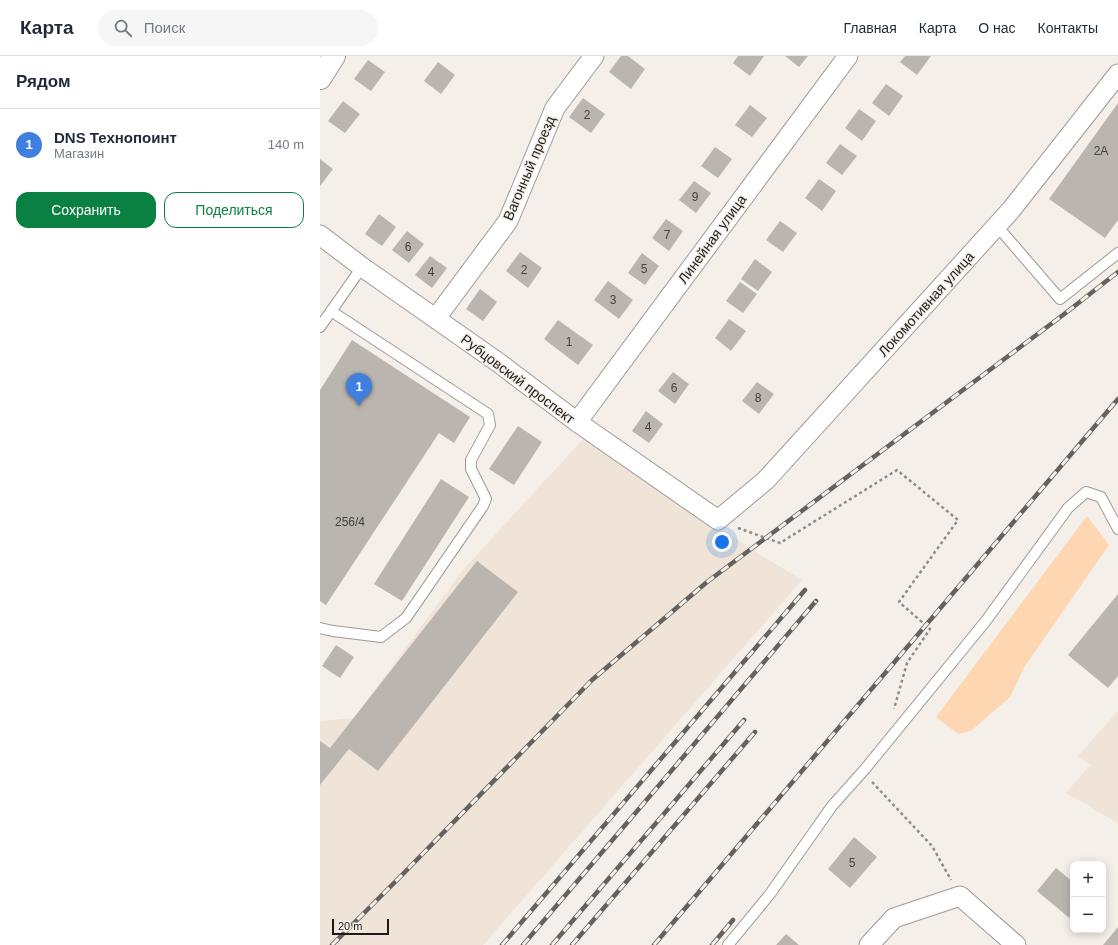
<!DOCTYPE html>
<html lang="ru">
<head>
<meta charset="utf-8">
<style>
	:root { --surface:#fff; --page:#f6f6f7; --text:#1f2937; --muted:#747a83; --line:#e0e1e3; --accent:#0b8043 }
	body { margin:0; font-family:Helvetica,sans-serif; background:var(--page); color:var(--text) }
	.controls { position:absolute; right:12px; bottom:12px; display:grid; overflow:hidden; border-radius:8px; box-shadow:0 2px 10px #0003 }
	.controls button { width:36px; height:36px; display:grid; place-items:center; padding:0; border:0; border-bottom:1px solid var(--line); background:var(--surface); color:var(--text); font:20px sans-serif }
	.scale { position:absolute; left:12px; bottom:10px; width:57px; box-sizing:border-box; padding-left:4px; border:2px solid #1d1b19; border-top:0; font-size:11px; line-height:14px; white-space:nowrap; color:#1d1b19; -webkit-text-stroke:3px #f5efe9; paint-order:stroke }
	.you { position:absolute; left:402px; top:486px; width:14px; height:14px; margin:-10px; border:3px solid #fff; border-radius:50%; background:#1a73e8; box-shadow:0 0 0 6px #1a73e833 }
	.badge { display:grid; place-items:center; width:26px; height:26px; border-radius:50%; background:var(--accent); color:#fff; font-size:13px; font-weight:700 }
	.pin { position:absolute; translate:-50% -33px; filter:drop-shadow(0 1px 2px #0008) }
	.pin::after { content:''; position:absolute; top:21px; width:14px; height:12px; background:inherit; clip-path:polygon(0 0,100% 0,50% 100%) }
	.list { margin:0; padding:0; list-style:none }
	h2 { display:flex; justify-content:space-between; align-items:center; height:52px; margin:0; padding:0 16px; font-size:17px }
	h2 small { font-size:13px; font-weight:400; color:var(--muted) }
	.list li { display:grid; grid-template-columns:26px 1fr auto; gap:12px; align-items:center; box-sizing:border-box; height:72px; padding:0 16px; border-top:1px solid var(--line) }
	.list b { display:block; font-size:15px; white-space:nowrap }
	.list p { margin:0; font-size:13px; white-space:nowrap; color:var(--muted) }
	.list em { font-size:13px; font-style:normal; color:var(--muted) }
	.actions { display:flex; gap:8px; padding:12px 16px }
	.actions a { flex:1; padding:9px 0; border:1px solid var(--accent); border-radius:12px; text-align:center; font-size:14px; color:var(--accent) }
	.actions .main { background:var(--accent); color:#fff }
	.icon { flex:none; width:22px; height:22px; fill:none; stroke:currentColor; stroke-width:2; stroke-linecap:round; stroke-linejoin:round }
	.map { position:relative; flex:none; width:798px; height:889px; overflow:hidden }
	header { display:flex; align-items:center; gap:24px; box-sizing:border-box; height:56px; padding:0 20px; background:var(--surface); border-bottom:1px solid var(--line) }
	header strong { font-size:19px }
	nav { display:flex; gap:22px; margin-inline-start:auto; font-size:14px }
	.search { width:280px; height:36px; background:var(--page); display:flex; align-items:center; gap:10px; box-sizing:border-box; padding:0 14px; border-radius:22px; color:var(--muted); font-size:15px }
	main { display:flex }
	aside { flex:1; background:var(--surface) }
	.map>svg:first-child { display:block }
	.built { fill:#f0e3d8 }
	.green { fill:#fed7b2 }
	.building { fill:#bbb5af }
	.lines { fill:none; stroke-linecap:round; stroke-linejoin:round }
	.lane-casing { stroke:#9f9994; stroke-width:12 }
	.street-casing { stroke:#9f9994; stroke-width:21 }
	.secondary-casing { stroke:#9f9994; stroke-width:24 }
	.path { stroke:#908c87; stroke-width:2.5; stroke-dasharray:3 3; stroke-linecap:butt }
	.lane { stroke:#fff; stroke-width:10 }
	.street { stroke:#fff; stroke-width:19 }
	.secondary { stroke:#fff; stroke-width:22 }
	.rail-casing { stroke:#65615e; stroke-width:4.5 }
	.rail { stroke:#f5efe9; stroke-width:3; stroke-dasharray:9; stroke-linecap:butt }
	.labels { text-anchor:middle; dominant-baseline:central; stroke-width:3; stroke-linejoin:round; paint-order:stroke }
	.number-label { font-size:12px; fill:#44423e }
	.street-label { font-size:14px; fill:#1d1b19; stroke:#f5efe9 }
</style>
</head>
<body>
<header>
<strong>Карта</strong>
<div class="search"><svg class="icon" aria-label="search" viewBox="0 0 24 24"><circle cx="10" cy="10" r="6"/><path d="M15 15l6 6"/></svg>Поиск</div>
<nav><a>Главная</a><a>Карта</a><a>О нас</a><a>Контакты</a></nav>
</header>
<main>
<aside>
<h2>Рядом<small></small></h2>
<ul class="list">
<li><span class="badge" style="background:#3f7fe0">1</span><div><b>DNS Технопоинт</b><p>Магазин</p></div><em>140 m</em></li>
</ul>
<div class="actions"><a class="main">Сохранить</a><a>Поделиться</a></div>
</aside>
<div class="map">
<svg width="798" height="889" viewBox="0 0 798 889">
	<rect width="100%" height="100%" fill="#f5efe9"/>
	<path class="built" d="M 264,382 L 431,493 L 482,524 L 163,889 L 0,889 L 0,665 L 34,662 L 142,515 Z
		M 798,655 L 798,767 L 746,737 L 770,709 L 758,700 Z"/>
	<path class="green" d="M 767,460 L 789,489 L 705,610 L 690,641 L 651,675 L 638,678 L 616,661 Z"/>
	<path class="building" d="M 301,0 L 308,0 L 325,13 L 311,33 L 289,16 Z
		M 418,0 L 444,0 L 430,20 L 413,7 Z
		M 465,0 L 488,0 L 479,11 Z
		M 585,0 L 611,0 L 597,19 L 580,6 Z
		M 48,4 L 65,16 L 51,35 L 34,23 Z
		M 118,6 L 135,19 L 121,38 L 104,25 Z
		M 566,28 L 583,40 L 569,60 L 552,47 Z
		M 263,42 L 285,58 L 271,77 L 249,61 Z
		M 23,45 L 40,58 L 25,77 L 8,65 Z
		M 798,47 L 798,164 L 785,182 L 729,143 Z
		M 430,49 L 447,62 L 432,81 L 415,69 Z
		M 539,53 L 556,65 L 542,85 L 525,72 Z
		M 520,88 L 537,100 L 522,119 L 506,107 Z
		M 395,91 L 412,103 L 398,122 L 381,110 Z
		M 0,103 L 13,113 L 0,130 Z
		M 499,123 L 516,135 L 502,155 L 485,142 Z
		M 374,125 L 391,137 L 376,157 L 359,144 Z
		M 59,158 L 76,171 L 62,190 L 45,178 Z
		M 346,163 L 363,175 L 349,195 L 332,182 Z
		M 460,165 L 477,177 L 463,196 L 446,184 Z
		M 87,175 L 104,188 L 89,207 L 72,194 Z
		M 200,196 L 222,212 L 208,232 L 186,215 Z
		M 322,197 L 339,210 L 325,229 L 308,217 Z
		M 110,200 L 127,212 L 112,232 L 95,219 Z
		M 435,203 L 452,216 L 438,235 L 421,223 Z
		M 288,225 L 313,244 L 299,263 L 274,244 Z
		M 420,226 L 437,238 L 423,257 L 406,245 Z
		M 160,233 L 177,246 L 163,265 L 146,253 Z
		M 409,263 L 426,275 L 411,295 L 395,282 Z
		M 238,264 L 273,289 L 258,309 L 224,283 Z
		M 32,284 L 150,361 L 134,387 L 119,377 L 6,549 L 0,545 L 0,334 Z
		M 353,316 L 369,328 L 355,348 L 338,335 Z
		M 437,326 L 454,338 L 439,358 L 422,345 Z
		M 326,355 L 343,368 L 329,387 L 312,375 Z
		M 198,370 L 222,386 L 194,429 L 169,413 Z
		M 121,423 L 149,441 L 82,545 L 54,528 Z
		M 157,505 L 198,536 L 58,715 L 29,693 L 0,729 L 0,685 L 10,692 Z
		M 798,538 L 798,620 L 788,632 L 748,599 Z
		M 16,589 L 34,601 L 20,622 L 2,610 Z
		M 534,781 L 557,801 L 530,832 L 508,813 Z
		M 736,812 L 753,826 L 753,865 L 717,835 Z
		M 798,871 L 798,889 L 783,889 Z
		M 466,878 L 479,889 L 456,889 Z"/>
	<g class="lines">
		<defs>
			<path id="lane" d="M 677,170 L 740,243 L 798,197
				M 0,271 L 42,211
				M 0,572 L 13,575 L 61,581 L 86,562 L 163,450 L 166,443 L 151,413 L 151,404 L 170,369 L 168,358 L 11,255
				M 408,889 L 450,838 L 512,750 L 545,713 L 665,566 L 748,452 L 766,436 L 781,441 L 798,473"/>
			<path id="street" d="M 0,179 L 42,211 L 179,307 L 257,366 L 398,464 L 446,424 L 691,154 L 798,18
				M 116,262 L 188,165 L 235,52 L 274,0
				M 257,366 L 528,0
				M 549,889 L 574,862 L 640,840 L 696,889"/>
			<path id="secondary" d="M 0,22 L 14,0"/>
		</defs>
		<use href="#lane" class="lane-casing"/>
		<use href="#street" class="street-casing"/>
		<use href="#secondary" class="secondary-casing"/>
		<path class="path" d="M 418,472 L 460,487 L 577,414 L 638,464 L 579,546 L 610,573 L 587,607 L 574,653
			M 552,726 L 612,790 L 631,824"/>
		<use href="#lane" class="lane"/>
		<use href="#street" class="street"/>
		<use href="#secondary" class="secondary"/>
		<defs>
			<path id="rail" d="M 12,889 L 82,819 L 272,624 L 387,526 L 743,259 L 798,216
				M 182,889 L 485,534
				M 203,889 L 496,545
				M 232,889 L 424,664
				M 252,889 L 435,676
				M 334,889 L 798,343
				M 392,889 L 413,864"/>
		</defs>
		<use href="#rail" class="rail-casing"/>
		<use href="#rail" class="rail"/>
	</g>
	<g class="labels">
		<g class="number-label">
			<text x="267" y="59">2</text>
			<text x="781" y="95">2А</text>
			<text x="375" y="141">9</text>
			<text x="347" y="179">7</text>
			<text x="88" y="191">6</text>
			<text x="324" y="213">5</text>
			<text x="204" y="214">2</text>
			<text x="111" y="216">4</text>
			<text x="293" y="244">3</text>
			<text x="249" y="286">1</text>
			<text x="354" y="332">6</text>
			<text x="438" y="342">8</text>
			<text x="328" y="371">4</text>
			<text x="30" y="466">256/4</text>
			<text x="532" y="807">5</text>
		</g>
		<g class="street-label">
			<text transform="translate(209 112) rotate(-67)">Вагонный проезд</text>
			<text transform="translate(392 183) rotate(-54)">Линейная улица</text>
			<text transform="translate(606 248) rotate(-48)">Локомотивная улица</text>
			<text transform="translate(198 323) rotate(37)">Рубцовский проспект</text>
		</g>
	</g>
</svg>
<div class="controls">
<button>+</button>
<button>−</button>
</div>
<div class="scale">20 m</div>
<div class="you"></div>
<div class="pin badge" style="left:39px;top:350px;background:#3f7fe0">1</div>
</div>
</main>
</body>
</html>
